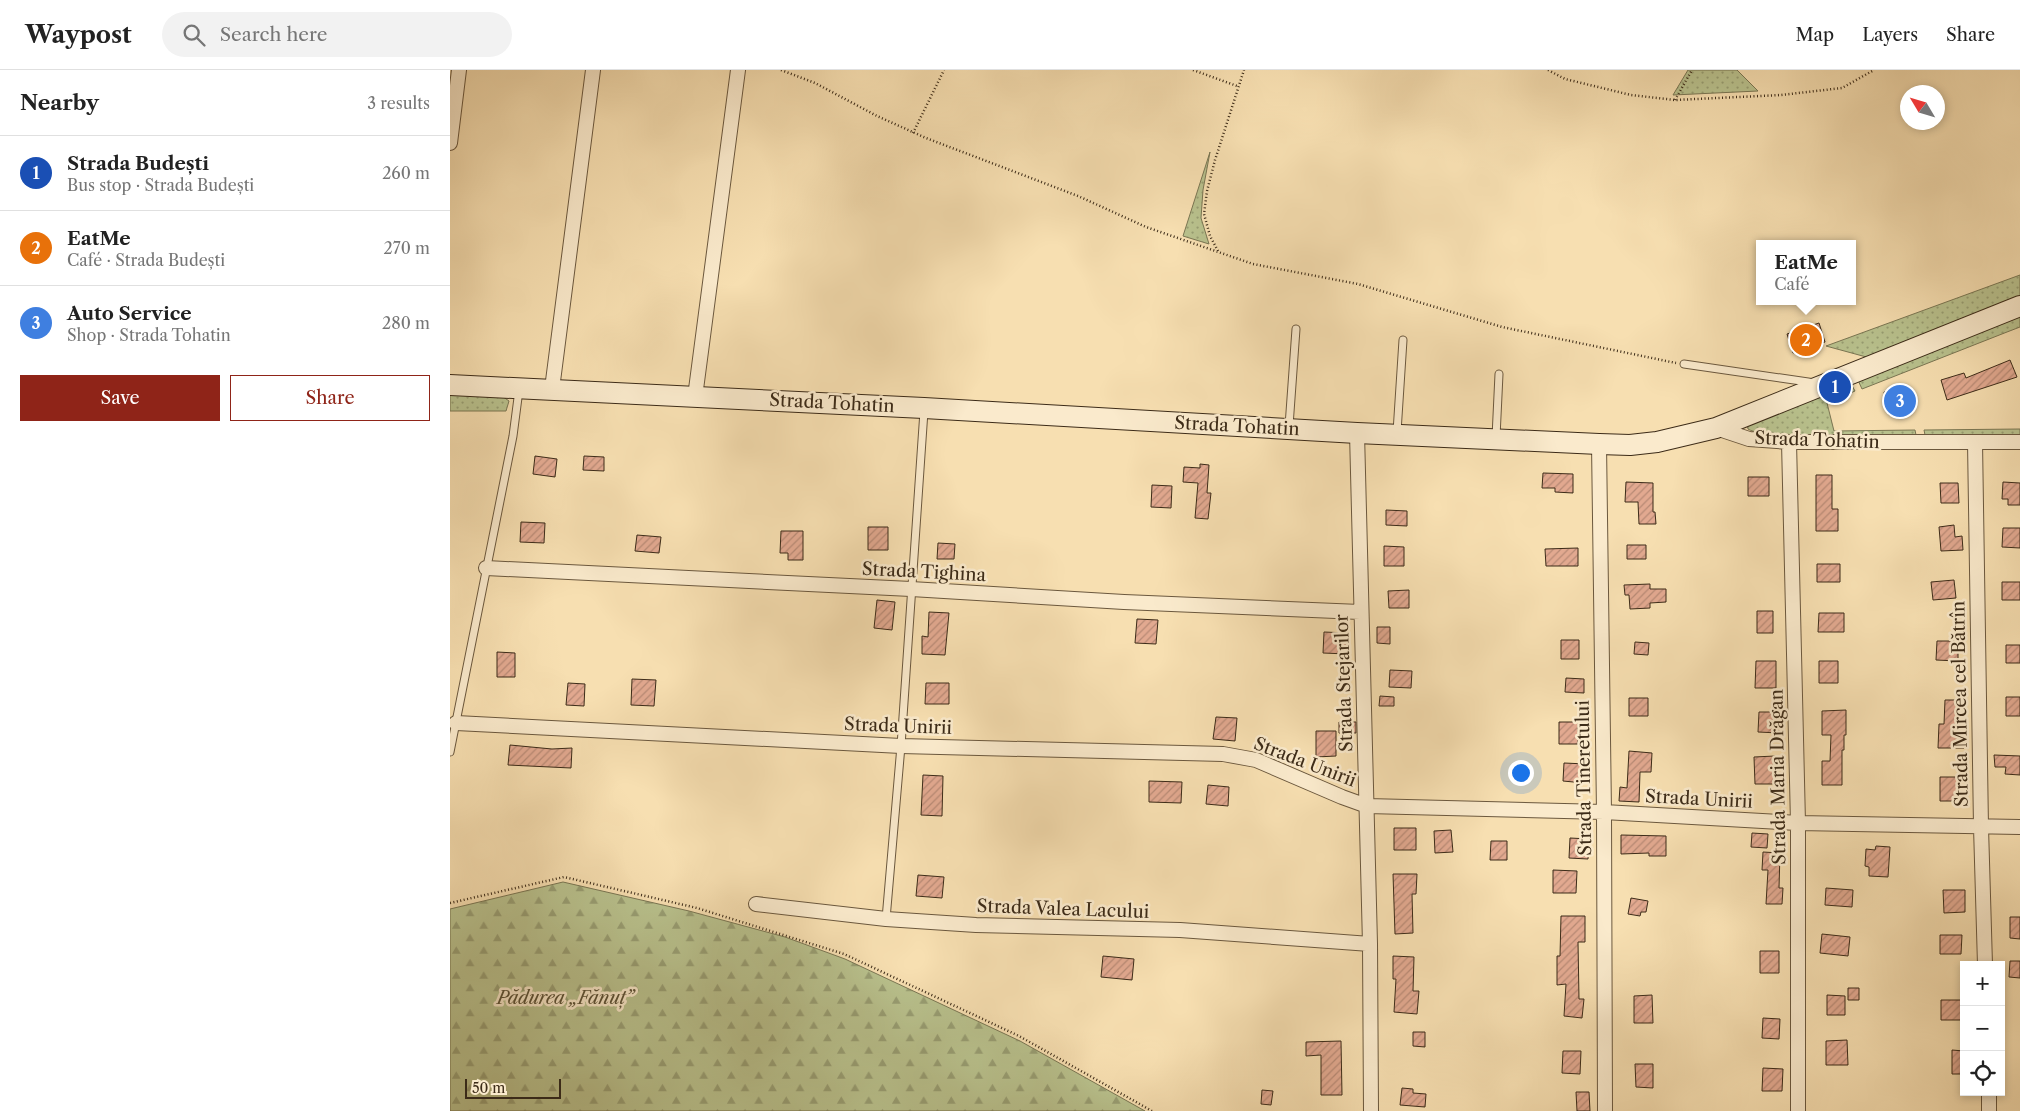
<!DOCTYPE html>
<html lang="en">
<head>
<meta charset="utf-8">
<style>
	:root { --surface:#fff; --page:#f2f2f2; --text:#222; --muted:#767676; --line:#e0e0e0; --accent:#8f2418 }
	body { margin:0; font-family:"Libre Caslon Text",serif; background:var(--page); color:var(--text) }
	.controls { position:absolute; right:15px; bottom:15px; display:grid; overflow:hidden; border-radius:0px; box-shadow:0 2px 8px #0003 }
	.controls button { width:45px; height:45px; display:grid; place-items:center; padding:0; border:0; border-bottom:1px solid var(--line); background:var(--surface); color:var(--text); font:25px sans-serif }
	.compass { position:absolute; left:1450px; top:15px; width:45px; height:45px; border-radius:50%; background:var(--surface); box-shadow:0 2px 8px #0003; rotate:308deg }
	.scale { position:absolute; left:15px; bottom:12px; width:96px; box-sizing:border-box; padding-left:5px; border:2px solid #3c2b18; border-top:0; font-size:14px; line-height:18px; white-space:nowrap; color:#3c2b18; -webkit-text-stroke:4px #faeacc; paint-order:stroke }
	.you { position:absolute; left:1070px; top:702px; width:18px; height:18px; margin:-12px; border:4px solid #fff; border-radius:50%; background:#1a73e8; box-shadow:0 0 0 8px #1a73e833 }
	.badge { display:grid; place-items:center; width:32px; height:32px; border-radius:50%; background:var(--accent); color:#fff; font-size:16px; font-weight:700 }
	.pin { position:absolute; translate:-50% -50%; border:2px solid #fff; box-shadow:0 1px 5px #0006 }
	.popup { position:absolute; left:1306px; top:170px; width:100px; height:65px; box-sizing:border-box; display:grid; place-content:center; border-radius:0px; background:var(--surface); filter:drop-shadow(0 1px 4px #0005); font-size:16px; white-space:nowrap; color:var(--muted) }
	.popup b { font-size:19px; color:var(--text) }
	.popup::after { content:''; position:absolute; left:50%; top:100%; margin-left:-10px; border:10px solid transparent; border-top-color:var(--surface) }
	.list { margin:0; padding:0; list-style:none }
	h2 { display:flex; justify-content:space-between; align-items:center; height:65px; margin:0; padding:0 20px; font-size:21px }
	h2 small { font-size:16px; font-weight:400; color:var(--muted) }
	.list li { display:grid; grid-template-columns:32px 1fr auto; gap:15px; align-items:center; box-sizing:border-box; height:75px; padding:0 20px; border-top:1px solid var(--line) }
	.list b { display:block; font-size:19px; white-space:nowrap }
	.list p { margin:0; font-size:16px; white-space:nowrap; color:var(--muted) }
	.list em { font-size:16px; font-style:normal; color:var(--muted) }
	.actions { display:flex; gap:10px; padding:15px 20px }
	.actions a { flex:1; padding:11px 0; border:1px solid var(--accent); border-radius:0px; text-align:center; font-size:18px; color:var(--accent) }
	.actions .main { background:var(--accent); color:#fff }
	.icon { flex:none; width:28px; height:28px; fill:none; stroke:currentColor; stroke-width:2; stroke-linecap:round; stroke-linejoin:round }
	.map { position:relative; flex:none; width:1570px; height:1041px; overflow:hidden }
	header { display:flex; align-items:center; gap:30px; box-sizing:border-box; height:70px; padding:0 25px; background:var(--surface); border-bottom:1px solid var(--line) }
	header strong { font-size:24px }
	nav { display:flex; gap:28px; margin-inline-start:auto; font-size:18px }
	.search { width:350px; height:45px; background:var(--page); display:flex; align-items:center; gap:12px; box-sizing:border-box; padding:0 18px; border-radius:28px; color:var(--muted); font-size:19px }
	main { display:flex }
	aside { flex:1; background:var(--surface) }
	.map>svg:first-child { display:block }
	.grass { fill:url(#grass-dots); stroke:#7a7653 }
	.forest { fill:url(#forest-firs); stroke:#7a7653 }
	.building { fill:url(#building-hatch); stroke:#3c2b18 }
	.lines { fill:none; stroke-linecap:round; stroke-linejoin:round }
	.lane-casing { stroke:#6b583e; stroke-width:9 }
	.street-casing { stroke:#6b583e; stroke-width:16 }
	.secondary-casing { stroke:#3c2b18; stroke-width:22 }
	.path { stroke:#3c2b18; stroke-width:2.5; stroke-dasharray:1 2.5; stroke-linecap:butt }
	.lane { stroke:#faeacc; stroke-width:7 }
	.street { stroke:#faeacc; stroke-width:14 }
	.secondary { stroke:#faeacc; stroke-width:20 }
	.labels { text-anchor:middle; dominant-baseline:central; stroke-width:5; stroke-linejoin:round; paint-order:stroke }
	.street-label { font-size:18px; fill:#3c2b18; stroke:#faeacc }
	.park-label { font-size:18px; font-style:italic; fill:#5b5136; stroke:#faeacc }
</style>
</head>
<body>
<header>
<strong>Waypost</strong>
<div class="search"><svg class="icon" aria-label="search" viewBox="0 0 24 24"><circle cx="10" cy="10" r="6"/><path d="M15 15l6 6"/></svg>Search here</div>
<nav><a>Map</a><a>Layers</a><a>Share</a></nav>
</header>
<main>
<aside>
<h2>Nearby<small>3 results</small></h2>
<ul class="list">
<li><span class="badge" style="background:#1a4fb4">1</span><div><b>Strada Budești</b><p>Bus stop · Strada Budești</p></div><em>260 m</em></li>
<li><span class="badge" style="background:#e8710a">2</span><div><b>EatMe</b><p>Café · Strada Budești</p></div><em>270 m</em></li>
<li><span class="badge" style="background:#3f7fe0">3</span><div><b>Auto Service</b><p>Shop · Strada Tohatin</p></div><em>280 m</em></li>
</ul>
<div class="actions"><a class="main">Save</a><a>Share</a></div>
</aside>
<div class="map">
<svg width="1570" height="1041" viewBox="0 0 1570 1041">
	<defs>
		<pattern id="grass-dots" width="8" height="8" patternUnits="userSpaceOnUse" patternTransform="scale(1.25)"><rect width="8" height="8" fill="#b9c28e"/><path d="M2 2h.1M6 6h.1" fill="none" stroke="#989e73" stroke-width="1.8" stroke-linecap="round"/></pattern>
		<pattern id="forest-firs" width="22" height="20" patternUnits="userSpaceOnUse" patternTransform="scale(1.25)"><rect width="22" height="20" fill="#b9c28e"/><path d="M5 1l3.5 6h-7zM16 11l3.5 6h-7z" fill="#989e73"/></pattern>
		<pattern id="building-hatch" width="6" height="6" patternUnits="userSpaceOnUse" patternTransform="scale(1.25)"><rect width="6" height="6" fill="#e2a990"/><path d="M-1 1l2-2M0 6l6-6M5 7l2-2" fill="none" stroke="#b88a75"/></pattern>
	</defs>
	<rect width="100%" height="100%" fill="#f7dfb1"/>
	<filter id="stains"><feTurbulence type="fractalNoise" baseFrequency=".004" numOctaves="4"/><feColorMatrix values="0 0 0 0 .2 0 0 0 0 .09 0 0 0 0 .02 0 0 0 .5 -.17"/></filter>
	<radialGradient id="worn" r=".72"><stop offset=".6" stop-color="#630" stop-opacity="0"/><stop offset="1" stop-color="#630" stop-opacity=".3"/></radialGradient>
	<path class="grass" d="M 1238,0 L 1287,0 L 1308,21 L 1223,25 Z
		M 760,82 L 753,120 L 751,148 L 759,174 L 733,166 Z
		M 1570,205 L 1570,228 L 1420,288 L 1376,276 Z
		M 1570,244 L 1570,257 L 1557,262 L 1412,319 L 1407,308 Z
		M 1400,312 L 1405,321 L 1377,333 L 1384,361 L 1465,360 L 1466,365 C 1435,365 1319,372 1298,359 L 1297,354 Z
		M 0,324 L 52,326 L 59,331 L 56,341 L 0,341 Z
		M 1570,359 L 1570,365 L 1475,365 L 1474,360 Z"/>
	<path class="forest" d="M 113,812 L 239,841 L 335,867 L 395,889 L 570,971 L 695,1041 L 0,1041 L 0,839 Z"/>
	<path class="building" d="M 1369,253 L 1375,272 L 1343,283 L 1337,264 Z
		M 1560,290 L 1567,307 L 1497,330 L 1491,310 L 1514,303 L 1516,308 Z
		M 1455,317 L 1460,341 L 1439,345 L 1434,322 Z
		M 85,386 L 107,389 L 105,407 L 83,404 Z
		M 134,386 L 154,387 L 154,401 L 133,400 Z
		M 750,394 L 759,395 L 757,423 L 761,423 L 758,449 L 745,448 L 748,413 L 733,412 L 734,397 L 750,398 Z
		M 1093,403 L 1123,404 L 1123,423 L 1105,422 L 1105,418 L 1092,418 Z
		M 1366,405 L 1382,405 L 1382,439 L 1388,439 L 1388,461 L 1366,461 Z
		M 1298,407 L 1319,407 L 1319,426 L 1298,426 Z
		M 1176,412 L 1203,413 L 1203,442 L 1205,442 L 1206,454 L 1189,454 L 1188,432 L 1175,432 Z
		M 1553,412 L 1570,413 L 1570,435 L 1558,435 L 1558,429 L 1552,429 Z
		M 1490,413 L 1508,413 L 1509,433 L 1491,433 Z
		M 702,415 L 722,416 L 721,438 L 701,437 Z
		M 936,440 L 957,441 L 957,456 L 936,455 Z
		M 71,452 L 95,453 L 94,473 L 70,472 Z
		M 1504,455 L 1505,467 L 1512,466 L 1513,480 L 1491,481 L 1489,457 Z
		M 418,457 L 438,457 L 438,480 L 418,480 Z
		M 1553,458 L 1570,458 L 1570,478 L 1552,477 Z
		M 331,461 L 353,461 L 353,490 L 338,490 L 338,483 L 330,483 Z
		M 187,465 L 211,467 L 209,483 L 185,481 Z
		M 488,473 L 505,474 L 504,489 L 487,489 Z
		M 1177,475 L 1196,475 L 1196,489 L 1177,489 Z
		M 934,476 L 954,477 L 954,496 L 934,496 Z
		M 1128,478 L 1128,496 L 1096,496 L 1095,479 Z
		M 1367,494 L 1390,494 L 1390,512 L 1367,512 Z
		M 1504,510 L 1506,528 L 1483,530 L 1481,512 Z
		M 1552,512 L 1570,512 L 1570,530 L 1552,530 Z
		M 1200,514 L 1200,519 L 1216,519 L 1216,532 L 1200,533 L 1200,538 L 1180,539 L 1179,525 L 1175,525 L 1174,515 Z
		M 959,520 L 959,538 L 939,538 L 938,521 Z
		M 427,530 L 445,532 L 442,560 L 424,558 Z
		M 1307,541 L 1323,541 L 1323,563 L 1307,563 Z
		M 479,542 L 499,543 L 495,585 L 472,584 L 472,566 L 478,567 Z
		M 1369,543 L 1394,543 L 1394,562 L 1368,562 Z
		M 687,549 L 708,550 L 706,574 L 685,573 Z
		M 927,557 L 940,557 L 940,574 L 927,573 Z
		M 874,562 L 898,563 L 897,584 L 873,583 Z
		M 1111,570 L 1129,570 L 1129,589 L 1111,589 Z
		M 1487,571 L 1508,571 L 1508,591 L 1486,590 Z
		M 1185,572 L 1199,573 L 1198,585 L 1184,584 Z
		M 1556,575 L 1570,575 L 1570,593 L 1556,593 Z
		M 47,582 L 65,583 L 65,607 L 47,607 Z
		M 1306,591 L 1326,591 L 1326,618 L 1305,618 Z
		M 1369,591 L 1388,591 L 1388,613 L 1369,613 Z
		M 940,600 L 962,601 L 961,618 L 939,617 Z
		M 1116,608 L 1134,609 L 1134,623 L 1115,622 Z
		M 182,609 L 206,610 L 204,636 L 181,635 Z
		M 118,613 L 135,614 L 134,636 L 116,635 Z
		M 476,613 L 499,613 L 499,634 L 475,634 Z
		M 930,626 L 944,627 L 944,636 L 929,636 Z
		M 1556,627 L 1570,627 L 1570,646 L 1556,646 Z
		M 1179,628 L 1198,628 L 1198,646 L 1179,646 Z
		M 1495,630 L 1509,630 L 1509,654 L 1514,654 L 1514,678 L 1488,678 L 1489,654 L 1494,654 Z
		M 1396,640 L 1396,665 L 1394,665 L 1394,680 L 1392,680 L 1392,715 L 1372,715 L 1372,691 L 1380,691 L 1381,665 L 1372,665 L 1372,641 Z
		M 1309,642 L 1329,642 L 1329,663 L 1308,662 Z
		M 766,647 L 787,648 L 785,671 L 763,669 Z
		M 889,652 L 906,652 L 906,663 L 889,663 Z
		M 1109,652 L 1128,652 L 1128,674 L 1109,674 Z
		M 866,661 L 886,661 L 886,686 L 866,687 Z
		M 60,675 L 102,679 L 122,678 L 121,698 L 58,695 Z
		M 1179,681 L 1202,683 L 1201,702 L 1190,702 L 1189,732 L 1169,731 L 1170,717 L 1177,718 Z
		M 1544,685 L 1570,686 L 1570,705 L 1555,704 L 1556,697 L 1545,697 Z
		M 1325,686 L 1326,714 L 1305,714 L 1304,687 Z
		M 1114,693 L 1136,694 L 1134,713 L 1113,711 Z
		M 473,705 L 493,706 L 492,746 L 471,745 Z
		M 1490,707 L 1510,707 L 1510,731 L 1490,731 Z
		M 699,711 L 732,712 L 731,733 L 699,732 Z
		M 758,715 L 779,717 L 778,736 L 756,734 Z
		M 944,758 L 966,758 L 966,780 L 944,780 Z
		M 1001,760 L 1003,782 L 985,783 L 984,761 Z
		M 1302,763 L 1318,764 L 1317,778 L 1301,777 Z
		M 1171,765 L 1216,766 L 1216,786 L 1199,786 L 1199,783 L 1171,784 Z
		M 1120,768 L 1139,769 L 1138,789 L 1119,788 Z
		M 1041,771 L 1057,771 L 1057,790 L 1040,790 Z
		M 1426,776 L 1440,777 L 1438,807 L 1419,806 L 1419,797 L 1415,796 L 1416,779 L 1425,780 Z
		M 1313,782 L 1330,783 L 1329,818 L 1333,818 L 1332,834 L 1316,834 L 1318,800 L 1312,800 Z
		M 1103,800 L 1127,801 L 1126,823 L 1103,823 Z
		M 943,804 L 967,804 L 966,824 L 962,824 L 963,863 L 945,864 Z
		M 468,805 L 494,807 L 492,828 L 466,826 Z
		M 1376,818 L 1403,820 L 1402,837 L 1375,835 Z
		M 1493,820 L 1515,820 L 1515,842 L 1494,843 Z
		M 1181,828 L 1198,831 L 1196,842 L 1191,842 L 1190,846 L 1178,844 Z
		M 1111,846 L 1135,846 L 1135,872 L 1128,872 L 1129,929 L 1134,929 L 1132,948 L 1114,946 L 1116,914 L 1107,915 L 1107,886 L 1110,886 Z
		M 1560,847 L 1570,847 L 1570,869 L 1560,868 Z
		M 1372,864 L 1400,867 L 1398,886 L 1370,883 Z
		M 1490,865 L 1512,865 L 1511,884 L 1490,884 Z
		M 1310,881 L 1329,881 L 1329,903 L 1310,903 Z
		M 653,886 L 684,889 L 682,910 L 651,907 Z
		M 943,886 L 964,887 L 963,921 L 969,921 L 967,944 L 944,942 L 946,909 L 943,909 Z
		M 1560,891 L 1570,891 L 1570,908 L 1559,907 Z
		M 1398,918 L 1409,918 L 1409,930 L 1398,930 Z
		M 1202,925 L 1203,953 L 1184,953 L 1184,926 Z
		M 1377,925 L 1395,926 L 1395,945 L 1377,945 Z
		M 1491,930 L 1514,930 L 1514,950 L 1491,950 Z
		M 1313,948 L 1330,949 L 1329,969 L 1312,968 Z
		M 963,962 L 975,962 L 975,977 L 963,976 Z
		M 1397,970 L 1398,995 L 1376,995 L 1376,971 Z
		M 891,971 L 892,1025 L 871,1025 L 871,985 L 856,986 L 856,972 Z
		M 1502,980 L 1514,981 L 1514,1004 L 1502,1004 Z
		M 1113,981 L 1131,981 L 1130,1004 L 1112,1003 Z
		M 1185,994 L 1203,994 L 1203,1018 L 1186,1017 Z
		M 1313,998 L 1333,999 L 1332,1021 L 1312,1021 Z
		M 952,1018 L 963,1019 L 963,1023 L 976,1024 L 975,1037 L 950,1035 Z
		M 812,1020 L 823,1021 L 821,1035 L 811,1034 Z
		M 1126,1022 L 1139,1022 L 1140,1041 L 1127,1041 Z"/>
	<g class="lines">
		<defs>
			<path id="lane" d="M 1234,294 L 1365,313
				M 839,356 L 846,259
				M 947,362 L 953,270
				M 1046,367 L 1049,304
				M 0,682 L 63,366 L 69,320
				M 436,849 L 451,676 L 474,341"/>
			<path id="street" d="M 0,73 L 9,0
				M 102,319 L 143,0
				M 245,327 L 288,0
				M 1266,358 L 1299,369 L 1339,372 L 1570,372
				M 907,363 L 920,874 L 921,1041
				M 1339,372 L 1348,753 L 1348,1041
				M 1525,372 L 1531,757 L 1535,895
				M 1149,374 L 1154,742 L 1155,1041
				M 36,498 L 461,519 L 674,532 L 910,542
				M 6,653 L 451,676 L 773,684 L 806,690 L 892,727 L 917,736 L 1154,742 L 1348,753 L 1570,757
				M 306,834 L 436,849 L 526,855 L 730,860 L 920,874
				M 1539,1022 L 1539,1041"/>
			<path id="secondary" d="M 0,315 L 474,338 L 907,363 L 1149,374 L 1180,375 L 1207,372 L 1266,358 L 1570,236"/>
		</defs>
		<use href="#lane" class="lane-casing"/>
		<use href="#street" class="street-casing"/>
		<use href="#secondary" class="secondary-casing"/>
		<path class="path" d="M 331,0 L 365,13 L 427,46 L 476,68 L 628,126 L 696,157 L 803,194 L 908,214 L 1052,257 L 1226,293
			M 743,0 L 787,16
			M 1098,0 L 1115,9 L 1181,25 L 1225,30 L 1331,25 L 1392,18 L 1424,0
			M 1225,30 L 1242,0
			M 463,63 L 494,0
			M 768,181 L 760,166 L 754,144 L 757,121 L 765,90 L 794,0
			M 0,833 L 114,807 L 247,838 L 394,884 L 569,966 L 702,1041"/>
		<use href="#lane" class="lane"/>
		<use href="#street" class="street"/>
		<use href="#secondary" class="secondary"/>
	</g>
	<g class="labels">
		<g class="street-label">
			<text transform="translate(382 333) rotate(3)">Strada Tohatin</text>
			<text transform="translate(787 356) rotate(3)">Strada Tohatin</text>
			<text transform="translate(1367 370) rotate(2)">Strada Tohatin</text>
			<text transform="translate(474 502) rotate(3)">Strada Tighina</text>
			<text transform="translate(894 613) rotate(-92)">Strada Stejarilor</text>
			<text transform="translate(1510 634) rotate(-91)">Strada Mircea cel Bătrîn</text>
			<text transform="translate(448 656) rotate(2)">Strada Unirii</text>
			<text transform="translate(855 692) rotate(21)">Strada Unirii</text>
			<text transform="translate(1328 707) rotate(-91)">Strada Maria Drăgan</text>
			<text transform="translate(1134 708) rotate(-91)">Strada Tineretului</text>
			<text transform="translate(1249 729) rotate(3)">Strada Unirii</text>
			<text transform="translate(613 839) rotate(2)">Strada Valea Lacului</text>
		</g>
		<g class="park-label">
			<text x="115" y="928">Pădurea „Fănuț”</text>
		</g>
	</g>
	<rect width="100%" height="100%" filter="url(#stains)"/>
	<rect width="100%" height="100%" fill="url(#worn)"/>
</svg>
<div class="controls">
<button>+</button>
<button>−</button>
<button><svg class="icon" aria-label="locate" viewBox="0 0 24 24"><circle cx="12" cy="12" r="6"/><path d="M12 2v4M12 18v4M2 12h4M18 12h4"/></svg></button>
</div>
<svg class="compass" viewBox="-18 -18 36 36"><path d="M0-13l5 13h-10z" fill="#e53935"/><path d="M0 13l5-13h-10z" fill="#767676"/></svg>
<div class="scale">50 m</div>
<div class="you"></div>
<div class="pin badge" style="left:1385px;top:317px;background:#1a4fb4">1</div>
<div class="pin badge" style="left:1356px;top:270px;background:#e8710a">2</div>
<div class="popup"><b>EatMe</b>Café</div>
<div class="pin badge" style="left:1450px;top:331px;background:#3f7fe0">3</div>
</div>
</main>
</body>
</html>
